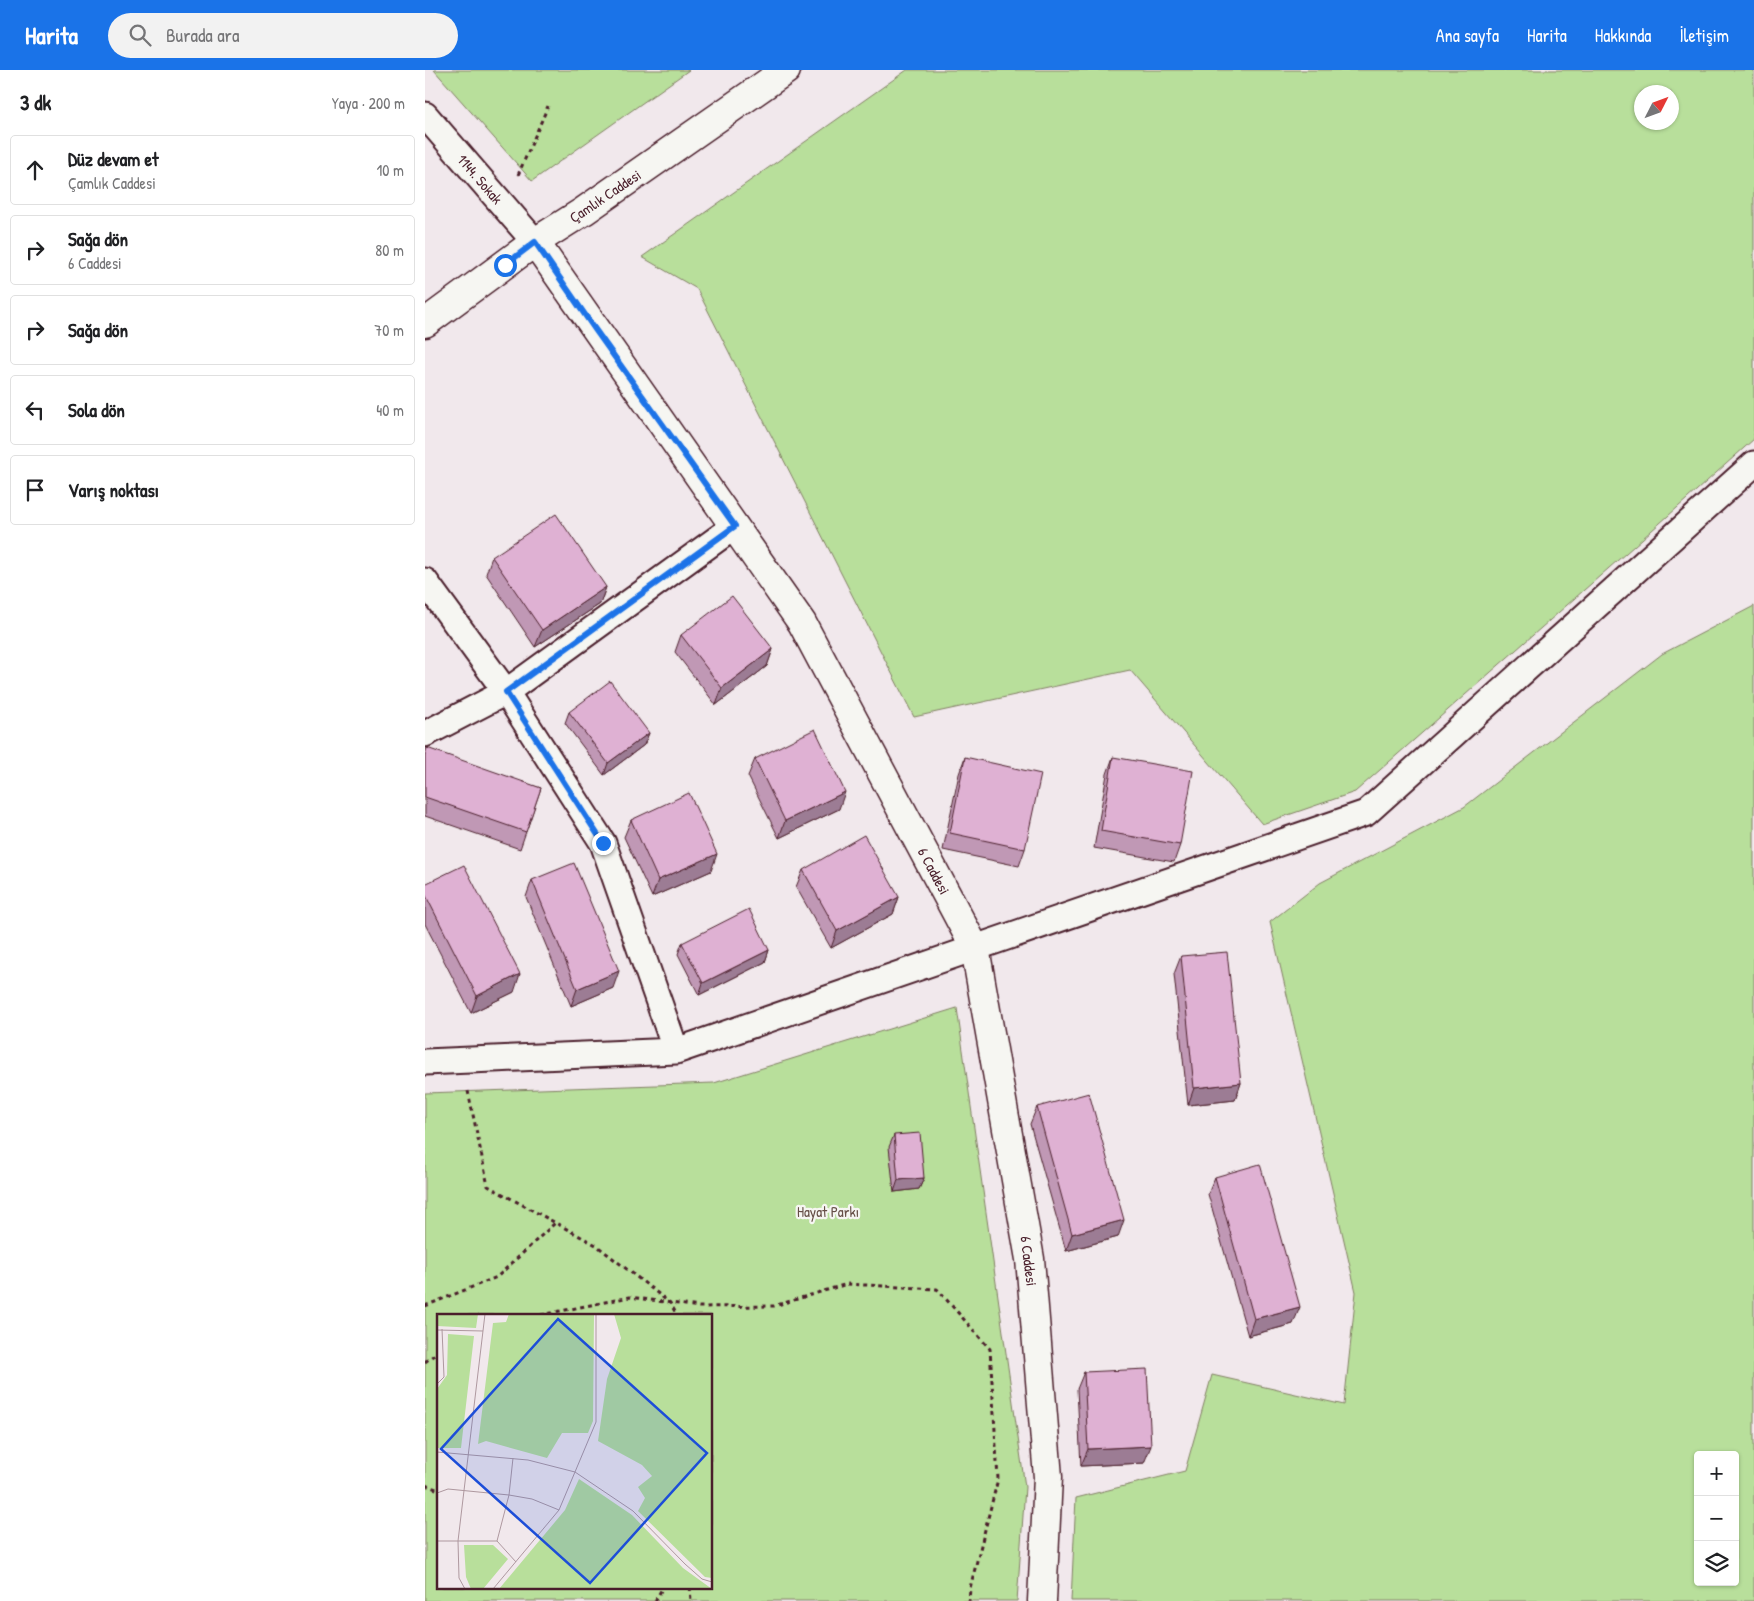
<!DOCTYPE html>
<html lang="tr">
<head>
<meta charset="utf-8">
<style>
	:root { --surface:#fff; --page:#f2f2f2; --text:#202124; --muted:#757577; --line:#e0e0e0; --accent:#1a73e8 }
	body { margin:0; font-family:"Patrick Hand",sans-serif; background:var(--page); color:var(--text) }
	.controls { position:absolute; right:15px; bottom:15px; display:grid; overflow:hidden; border-radius:5px; box-shadow:0 1px 4px #0004 }
	.controls button { width:45px; height:45px; display:grid; place-items:center; padding:0; border:0; border-bottom:1px solid var(--line); background:var(--surface); color:var(--text); font:25px sans-serif }
	.compass { position:absolute; left:1209px; top:15px; width:45px; height:45px; border-radius:50%; background:var(--surface); box-shadow:0 1px 4px #0004; rotate:48deg }
	.stop { position:absolute; width:15px; height:15px; margin:-11px; border:4px solid #1a73e8; border-radius:50%; background:#fff }
	.stop.end { background:#1a73e8; border-color:#fff; box-shadow:0 1px 5px #0008 }
	.list { margin:0; padding:0; list-style:none }
	h2 { display:flex; justify-content:space-between; align-items:center; height:65px; margin:0; padding:0 20px; font-size:21px }
	h2 small { font-size:16px; font-weight:400; color:var(--muted) }
	.list li { display:grid; grid-template-columns:32px 1fr auto; gap:15px; align-items:center; box-sizing:border-box; height:70px; margin:0 10px 10px; padding:0 10px; border:1px solid var(--line); border-radius:5px }
	.list b { display:block; font-size:19px; white-space:nowrap }
	.list p { margin:0; font-size:16px; white-space:nowrap; color:var(--muted) }
	.list em { font-size:16px; font-style:normal; color:var(--muted) }
	.icon { flex:none; width:28px; height:28px; fill:none; stroke:currentColor; stroke-width:2; stroke-linecap:round; stroke-linejoin:round }
	.map { position:relative; flex:none; width:1329px; height:1531px; overflow:hidden }
	header { display:flex; align-items:center; gap:30px; box-sizing:border-box; height:70px; padding:0 25px; background:var(--accent); color:#fff }
	header strong { font-size:24px }
	nav { display:flex; gap:28px; margin-inline-start:auto; font-size:18px }
	.search { width:350px; height:45px; background:var(--page); display:flex; align-items:center; gap:12px; box-sizing:border-box; padding:0 18px; border-radius:28px; color:var(--muted); font-size:19px }
	main { display:flex }
	aside { flex:1; background:var(--surface) }
	.map>svg:first-child { display:block }
	.green { fill:#b8df9b; stroke:#817f63; fill-rule:evenodd }
	.lines { fill:none; stroke-linecap:round; stroke-linejoin:round }
	.street-casing { stroke:#4a1f2b; stroke-width:29 }
	.secondary-casing { stroke:#4a1f2b; stroke-width:31 }
	.path { stroke:#4a1f2b; stroke-width:3; stroke-dasharray:4 4; stroke-linecap:butt }
	.street { stroke:#f6f6f2; stroke-width:25 }
	.secondary { stroke:#f6f6f2; stroke-width:28 }
	.wall { fill:#c098b5; stroke:#4a1f2b }
	.shaded-wall { fill:#9c7c94; stroke:#4a1f2b }
	.building { fill:#dfb1d3; stroke:#4a1f2b }
	.route { stroke:#1a73e8; stroke-width:6 }
	.labels { text-anchor:middle; dominant-baseline:central; stroke-width:4.5; stroke-linejoin:round; paint-order:stroke }
	.street-label { font-size:15px; fill:#4a1f2b; stroke:#f6f6f2 }
	.park-label { font-size:15px; fill:#664f47; stroke:#f6f6f2 }
	.inset-road { fill:none; stroke:#ae989f; stroke-width:1 }
	.view { fill:#1d4ed8; fill-opacity:0.15; stroke:#1d4ed8; stroke-width:2.5 }
	.inset-edge { fill:none; stroke:#4a1f2b; stroke-width:2.5 }
</style>
</head>
<body>
<header>
<strong>Harita</strong>
<div class="search"><svg class="icon" aria-label="search" viewBox="0 0 24 24"><circle cx="10" cy="10" r="6"/><path d="M15 15l6 6"/></svg>Burada ara</div>
<nav><a>Ana sayfa</a><a>Harita</a><a>Hakkında</a><a>İletişim</a></nav>
</header>
<main>
<aside>
<h2>3 dk<small>Yaya · 200 m</small></h2>
<ul class="list">
<li><svg class="icon" aria-label="ahead" viewBox="0 0 24 24"><path d="M12 20V5M6 11l6-6 6 6"/></svg><div><b>Düz devam et</b><p>Çamlık Caddesi</p></div><em>10 m</em></li>
<li><svg class="icon" aria-label="right" viewBox="0 0 24 24"><path d="M7 20v-9h11M14 6l5 5-5 5"/></svg><div><b>Sağa dön</b><p>6 Caddesi</p></div><em>80 m</em></li>
<li><svg class="icon" aria-label="right" viewBox="0 0 24 24"><path d="M7 20v-9h11M14 6l5 5-5 5"/></svg><div><b>Sağa dön</b></div><em>70 m</em></li>
<li><svg class="icon" aria-label="left" viewBox="0 0 24 24"><path d="M17 20v-9H6M10 6l-5 5 5 5"/></svg><div><b>Sola dön</b></div><em>40 m</em></li>
<li><svg class="icon" aria-label="arrive" viewBox="0 0 24 24"><path d="M6 21V4h12l-3 4 3 4H6"/></svg><div><b>Varış noktası</b></div></li>
</ul>
</aside>
<div class="map">
<svg width="1329" height="1531" viewBox="0 0 1329 1531">
	<rect width="100%" height="100%" fill="#f1e8ec"/>
	<filter id="ink" filterUnits="userSpaceOnUse"><feTurbulence type="fractalNoise" baseFrequency=".02" numOctaves="2"/><feDisplacementMap in="SourceGraphic" scale="10" xChannelSelector="R" yChannelSelector="G"/><feConvolveMatrix kernelMatrix="1 2 1 2 8 2 1 2 1" color-interpolation-filters="sRGB"/></filter>
	<g filter="url(#ink)">
		<path class="green" d="M 9,0 L 264,0 L 107,111 Z
			M 482,0 L 1329,0 L 1329,369 L 1243,446 L 930,722 L 837,754 L 705,600 L 489,647 L 272,219 L 217,187 ZM 1216,22 L 1246,22 L 1246,52 L 1216,52 Z
			M 1329,536 L 1329,1531 L 646,1531 L 651,1428 L 760,1401 L 787,1305 L 919,1335 L 931,1222 L 845,852 L 895,813 L 1039,737 L 1237,584 ZM 1273,1385 L 1310,1385 L 1310,1512 L 1273,1512 Z
			M 532,938 L 600,1417 L 592,1531 L 0,1531 L 0,1023 L 289,1013 ZM 14,1245 L 286,1245 L 286,1517 L 14,1517 Z"/>
		<g class="lines">
			<defs>
				<path id="street" d="M 0,45 L 110,172
					M 0,511 L 81,622 L 178,773 L 251,981
					M 0,664 L 81,622 L 310,456
					M 0,992 L 251,981 L 941,743 L 1329,394"/>
				<path id="secondary" d="M 110,172 L 377,553 L 550,878 L 605,1189 L 623,1407 L 617,1531
					M 0,253 L 110,172 L 159,141 L 361,0"/>
			</defs>
			<use href="#street" class="street-casing"/>
			<use href="#secondary" class="secondary-casing"/>
			<path class="path" d="M 93,105 L 123,36
				M 43,1021 L 63,1116 L 171,1175 L 245,1233 L 252,1245
				M 0,1236 L 72,1207 L 130,1153
				M 116,1245 L 205,1227 L 274,1237 L 349,1236 L 422,1214 L 512,1219 L 565,1279 L 573,1409 L 545,1518 L 544,1531
				M 0,1292 L 14,1281
				M 0,1415 L 14,1420
				M 265,1517 L 266,1531
				M 230,1531 L 238,1517"/>
			<use href="#street" class="street"/>
			<use href="#secondary" class="secondary"/>
		</g>
		<path class="wall" d="M 67,487 L 181,517 L 175,534 L 110,577 L 61,504 Z
			M 256,565 L 348,579 L 342,596 L 291,635 L 250,582 Z
			M 144,642 L 224,663 L 219,675 L 179,705 L 140,653 Z
			M 0,684 L 116,718 L 95,779 L 0,746 Z
			M 540,687 L 600,779 L 594,796 L 518,780 L 534,704 Z
			M 688,687 L 755,775 L 749,792 L 669,778 L 682,704 Z
			M 330,689 L 414,739 L 354,768 L 323,706 Z
			M 206,750 L 286,801 L 227,827 L 199,767 Z
			M 378,800 L 474,827 L 468,844 L 406,878 L 371,817 Z
			M 107,810 L 188,918 L 146,936 L 101,827 Z
			M 0,814 L 89,922 L 46,943 L 0,854 Z
			M 257,873 L 344,880 L 340,892 L 274,925 L 253,884 Z
			M 756,886 L 816,1013 L 810,1030 L 763,1035 L 749,904 Z
			M 612,1037 L 693,1167 L 641,1181 L 605,1054 Z
			M 469,1065 L 499,1108 L 494,1119 L 469,1122 L 464,1077 Z
			M 790,1107 L 868,1254 L 823,1266 L 783,1124 Z
			M 659,1302 L 719,1393 L 656,1396 L 652,1319 Z"/>
		<path class="shaded-wall" d="M 181,517 L 175,534 L 110,577 L 117,560 Z
			M 348,579 L 342,596 L 291,635 L 297,618 Z
			M 224,663 L 219,675 L 179,705 L 183,693 Z
			M 420,722 L 414,739 L 354,768 L 360,751 Z
			M 292,784 L 286,801 L 227,827 L 233,810 Z
			M 474,827 L 468,844 L 406,878 L 412,861 Z
			M 344,880 L 340,892 L 274,925 L 278,913 Z
			M 194,901 L 188,918 L 146,936 L 152,919 Z
			M 95,904 L 89,922 L 46,943 L 52,926 Z
			M 816,1013 L 810,1030 L 763,1035 L 769,1018 Z
			M 499,1108 L 494,1119 L 469,1122 L 473,1110 Z
			M 699,1150 L 693,1167 L 641,1181 L 647,1164 Z
			M 875,1237 L 868,1254 L 823,1266 L 829,1249 Z
			M 726,1376 L 719,1393 L 656,1396 L 663,1379 Z"/>
		<path class="building" d="M 131,444 L 181,517 L 117,560 L 67,487 Z
			M 307,526 L 348,579 L 297,618 L 256,565 Z
			M 185,611 L 224,663 L 183,693 L 144,642 Z
			M 390,659 L 420,722 L 360,751 L 330,689 Z
			M 2,678 L 116,718 L 101,762 L 0,727 L 0,685 Z
			M 540,687 L 616,704 L 600,779 L 525,763 Z
			M 688,687 L 768,701 L 755,775 L 676,761 Z
			M 264,723 L 292,784 L 233,810 L 206,750 Z
			M 439,765 L 474,827 L 412,861 L 378,800 Z
			M 149,793 L 194,901 L 152,919 L 107,810 Z
			M 39,795 L 95,904 L 52,926 L 0,824 L 0,814 Z
			M 324,839 L 344,880 L 278,913 L 257,873 Z
			M 802,882 L 816,1013 L 769,1018 L 756,886 Z
			M 664,1023 L 699,1150 L 647,1164 L 612,1037 Z
			M 495,1063 L 499,1108 L 473,1110 L 469,1065 Z
			M 835,1094 L 875,1237 L 829,1249 L 790,1107 Z
			M 722,1299 L 726,1376 L 663,1379 L 659,1302 Z"/>
	</g>
	<g class="lines" filter="url(#ink)">
		<path class="route" d="M 80,195 L 110,172 L 169,258 L 310,456 L 81,622 L 178,773"/>
	</g>
	<g class="labels">
		<g class="street-label">
			<text transform="translate(55 109) rotate(49)">1144. Sokak</text>
			<text transform="translate(180 126) rotate(-34)">Çamlık Caddesi</text>
			<text transform="translate(509 801) rotate(62)">6 Caddesi</text>
			<text transform="translate(604 1191) rotate(83)">6 Caddesi</text>
		</g>
		<g class="park-label">
			<text x="403" y="1141">Hayat Parkı</text>
		</g>
	</g>
	<g transform="translate(12 1244)">
		<rect width="275" height="275" fill="#f1e8ec"/>
		<path d="M 0,0 L 41,0 L 39,14 L 0,12 ZM 72,0 L 157,0 L 156,107 L 151,119 L 125,119 L 110,144 L 49,127 L 41,130 L 56,9 L 69,8 ZM 177,0 L 275,0 L 275,264 L 268,263 L 201,197 L 208,184 L 201,173 L 215,162 L 205,151 L 161,127 L 170,65 L 184,24 ZM 11,20 L 37,22 L 24,134 L 0,134 L 0,75 L 10,61 ZM 142,165 L 195,201 L 246,254 L 275,275 L 62,275 L 128,196 ZM 27,231 L 56,231 L 71,245 L 46,275 L 34,275 L 29,263 Z" fill="#b8df9b"/>
		<path class="inset-road" d="M 0,16 L 46,17M 0,70 L 7,63 L 5,15M 0,138 L 91,146 L 138,158 L 196,197 L 248,250 L 265,265 L 275,268M 0,179 L 11,175 L 72,181 L 95,185 L 122,196M 0,227 L 60,227 L 79,248M 60,227 L 72,181 L 76,144M 28,275 L 22,264 L 21,227 L 48,0M 56,275 L 122,196 L 159,108 L 159,0"/>
		<path class="view" d="M 121,5 L 270,139 L 153,269 L 4,135 Z"/>
		<rect width="275" height="275" class="inset-edge"/>
	</g>
</svg>
<div class="controls">
<button>+</button>
<button>−</button>
<button><svg class="icon" aria-label="layers" viewBox="0 0 24 24"><path d="M12 4l9 5-9 5-9-5zM3 14l9 5 9-5"/></svg></button>
</div>
<svg class="compass" viewBox="-18 -18 36 36"><path d="M0-13l5 13h-10z" fill="#e53935"/><path d="M0 13l5-13h-10z" fill="#757577"/></svg>
<div class="stop" style="left:80px;top:195px"></div>
<div class="stop end" style="left:178px;top:773px"></div>
</div>
</main>
</body>
</html>
